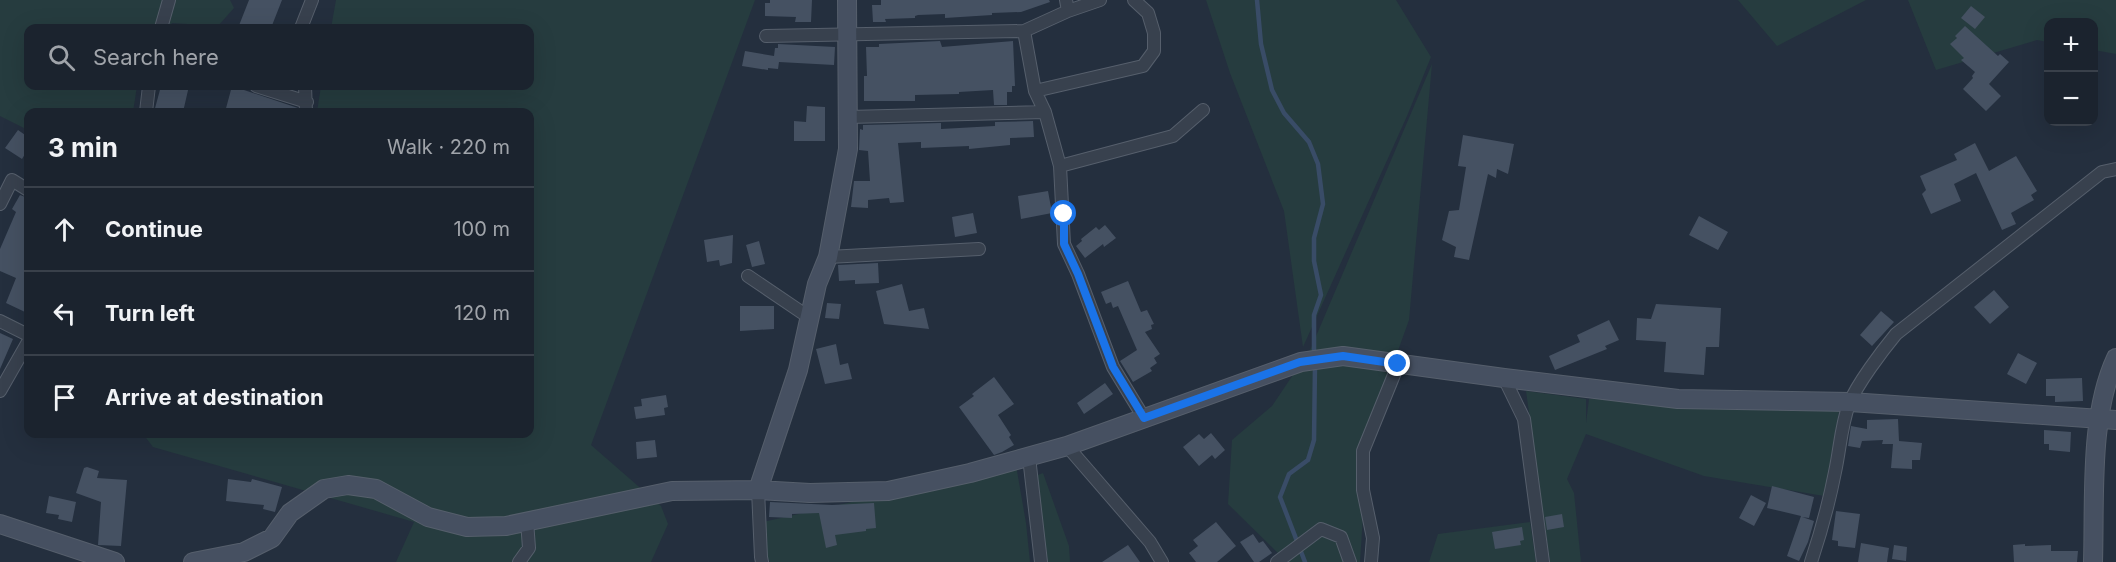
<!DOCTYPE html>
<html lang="en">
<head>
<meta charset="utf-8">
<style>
	:root { --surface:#1b232e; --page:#242b36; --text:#f1f3f6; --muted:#a0a4aa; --line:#39404a }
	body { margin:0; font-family:Inter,sans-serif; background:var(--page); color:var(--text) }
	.controls { position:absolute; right:18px; top:18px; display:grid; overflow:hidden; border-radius:12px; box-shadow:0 6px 24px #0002 }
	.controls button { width:54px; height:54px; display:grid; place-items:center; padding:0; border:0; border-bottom:2px solid var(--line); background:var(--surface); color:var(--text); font:30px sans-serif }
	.stop { position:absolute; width:18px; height:18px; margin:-14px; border:4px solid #1a73e8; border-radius:50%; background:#fff }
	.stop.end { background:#1a73e8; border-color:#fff; box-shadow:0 2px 6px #0008 }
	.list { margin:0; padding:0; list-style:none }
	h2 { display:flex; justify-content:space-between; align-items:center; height:78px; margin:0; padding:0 24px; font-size:26px }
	h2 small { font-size:20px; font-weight:400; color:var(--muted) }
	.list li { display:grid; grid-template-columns:39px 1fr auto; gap:18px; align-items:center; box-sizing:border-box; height:84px; padding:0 24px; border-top:2px solid var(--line) }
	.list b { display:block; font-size:22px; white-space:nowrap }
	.list em { font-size:20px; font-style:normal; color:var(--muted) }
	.icon { flex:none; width:33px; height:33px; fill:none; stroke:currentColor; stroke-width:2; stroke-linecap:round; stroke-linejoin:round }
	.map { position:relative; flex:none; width:2116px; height:562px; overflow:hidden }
	.search { position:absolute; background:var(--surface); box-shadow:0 6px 24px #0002; left:24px; top:24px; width:510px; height:66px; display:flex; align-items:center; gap:15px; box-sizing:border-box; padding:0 21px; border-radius:12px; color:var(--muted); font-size:22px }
	.panel { position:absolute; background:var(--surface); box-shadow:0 6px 24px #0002; left:24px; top:108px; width:510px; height:330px; border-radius:12px }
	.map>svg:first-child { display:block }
	.green { fill:#263c3f }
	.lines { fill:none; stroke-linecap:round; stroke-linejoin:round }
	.stream { stroke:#394c67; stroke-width:4.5 }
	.building { fill:#455162 }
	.street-casing { stroke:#565f6c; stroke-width:14 }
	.secondary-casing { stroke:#565f6c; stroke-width:20 }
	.street { stroke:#38414e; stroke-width:12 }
	.secondary { stroke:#465061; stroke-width:18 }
	.route { stroke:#1a73e8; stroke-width:8 }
</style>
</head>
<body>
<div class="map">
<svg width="2116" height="562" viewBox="0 0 2116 562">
	<rect width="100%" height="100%" fill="#242f3e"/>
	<path class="green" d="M 0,0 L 230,0 L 234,8 L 218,26 L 172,23 L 169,28 L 28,28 L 28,86 L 137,86 L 133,112 L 28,112 L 28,130 L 0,116 Z
		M 336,0 L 755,0 L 591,445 L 661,506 L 668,524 L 651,562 L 396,562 L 414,522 L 153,447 L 143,434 L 530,434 L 530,112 L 317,112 L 321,86 L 530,86 L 530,28 L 331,28 Z
		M 1206,0 L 1396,0 L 1431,57 L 1407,116 L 1303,347 L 1284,211 L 1230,73 Z
		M 1738,0 L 1866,0 L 1777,46 Z
		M 1908,0 L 2116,0 L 2116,54 L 2094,50 L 2094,22 L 2048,22 L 2048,42 L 2037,40 L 1936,70 Z
		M 1432,64 L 1409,320 L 1381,398 L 1357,457 L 1363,516 L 1360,562 L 1287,562 L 1228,504 L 1232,440 L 1272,406 L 1311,348 Z
		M 1526,391 L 1586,399 L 1586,423 L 1589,399 L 1718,399 L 1840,406 L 1824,496 L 1704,476 L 1586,434 L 1567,479 L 1574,493 L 1581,562 L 1550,562 Z
		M 1016,465 L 1026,523 L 1030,562 L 770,562 L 766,554 L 763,522 Z
		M 1043,473 L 1069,546 L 1070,562 L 1048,562 L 1035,476 Z
		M 1530,522 L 1536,562 L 1429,562 L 1438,534 Z"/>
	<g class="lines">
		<path class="stream" d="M 1257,0 L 1261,44 L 1272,90 L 1284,113 L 1309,142 L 1318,164 L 1323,204 L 1314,238 L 1314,261 L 1321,295 L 1314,315 L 1314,357
			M 1305,562 L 1280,497 L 1289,474 L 1308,460 L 1314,440 L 1315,365"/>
	</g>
	<path class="building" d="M 249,0 L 282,0 L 271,28 L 238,28 Z
		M 770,0 L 812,0 L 811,22 L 795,22 L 796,17 L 765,16 L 765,3 L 770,3 Z
		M 881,0 L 1049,0 L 1050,2 L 1021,12 L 992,13 L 992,15 L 945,18 L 945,14 L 918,15 L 915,16 L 915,18 L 885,19 L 886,22 L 873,22 L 872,5 L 881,5 Z
		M 1971,6 L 1985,17 L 1975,29 L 1961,18 Z
		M 1965,26 L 1998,56 L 2000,54 L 2009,62 L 1989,84 L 2001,96 L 1986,111 L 1963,89 L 1973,78 L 1972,76 L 1975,72 L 1961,60 L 1964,58 L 1950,44 L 1957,38 L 1955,36 Z
		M 940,41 L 942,47 L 1013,41 L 1015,86 L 1012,86 L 1012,92 L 1007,92 L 1007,105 L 994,105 L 993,90 L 959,92 L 959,94 L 915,95 L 915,101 L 864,101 L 864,76 L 867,76 L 866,47 L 879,47 L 879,44 Z
		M 778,44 L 835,47 L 834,65 L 779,62 L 778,69 L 768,68 L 768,70 L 742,66 L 745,51 L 774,56 L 775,48 L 778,48 Z
		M 161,86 L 189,86 L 183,112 L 154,112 Z
		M 232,86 L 298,108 L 298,112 L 225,112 Z
		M 807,106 L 825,107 L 825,141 L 794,141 L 794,121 L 806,122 Z
		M 1033,121 L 1034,137 L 1010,138 L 1010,145 L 969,149 L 969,146 L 921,148 L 921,142 L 898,143 L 904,202 L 890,203 L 889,198 L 868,200 L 868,208 L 851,207 L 854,181 L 870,181 L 868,151 L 859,150 L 860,129 L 863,130 L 863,125 L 941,123 L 941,129 L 995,126 L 995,122 Z
		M 18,130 L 28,137 L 28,149 L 22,159 L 5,148 Z
		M 1463,135 L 1514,144 L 1508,174 L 1497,169 L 1496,178 L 1488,174 L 1469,260 L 1454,257 L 1456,247 L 1442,240 L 1449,211 L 1459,210 L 1466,167 L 1458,166 Z
		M 1975,143 L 1989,171 L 2016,156 L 2037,191 L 2031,195 L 2034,200 L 2011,213 L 2016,224 L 2002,230 L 1976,173 L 1954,184 L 1961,201 L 1931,214 L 1922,194 L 1926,190 L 1920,176 L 1957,160 L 1954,154 Z
		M 1048,191 L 1052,213 L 1021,219 L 1018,196 Z
		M 20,195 L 28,198 L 28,305 L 25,312 L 6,303 L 16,278 L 0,271 L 0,249 L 16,212 L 12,209 Z
		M 973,213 L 977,233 L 955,237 L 952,217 Z
		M 1699,216 L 1728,232 L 1718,250 L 1689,235 Z
		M 1105,225 L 1116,238 L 1104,247 L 1103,244 L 1085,258 L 1076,246 L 1082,241 L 1081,239 L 1096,227 L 1099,230 Z
		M 733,235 L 732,263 L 720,266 L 719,260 L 707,262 L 704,240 Z
		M 759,241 L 765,264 L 752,267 L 746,245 Z
		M 878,263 L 879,283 L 855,284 L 855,280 L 839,281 L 838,265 Z
		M 1128,281 L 1141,312 L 1147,310 L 1154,324 L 1151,325 L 1152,329 L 1145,332 L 1160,354 L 1154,358 L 1157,363 L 1150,368 L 1152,371 L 1133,382 L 1120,361 L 1137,350 L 1118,306 L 1113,308 L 1111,302 L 1106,304 L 1101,292 Z
		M 902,284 L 909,311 L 924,308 L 929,329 L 884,324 L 876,291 Z
		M 1994,290 L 2009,307 L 1990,324 L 1974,307 Z
		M 827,303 L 841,304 L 839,319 L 825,318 Z
		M 1656,304 L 1721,308 L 1719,347 L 1706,347 L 1704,375 L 1664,372 L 1666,342 L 1636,340 L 1637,318 L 1651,319 Z
		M 740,306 L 774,306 L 774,329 L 740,331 Z
		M 1881,311 L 1894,322 L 1872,346 L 1860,335 Z
		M 1609,320 L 1619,340 L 1605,346 L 1607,349 L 1555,370 L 1549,356 L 1580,342 L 1577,335 Z
		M 0,333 L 13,339 L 0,369 Z
		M 836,344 L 840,365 L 848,363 L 852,379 L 825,384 L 816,349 Z
		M 2018,353 L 2037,363 L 2026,384 L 2007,374 Z
		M 994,377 L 1014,404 L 998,415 L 1011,435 L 1009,437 L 1014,445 L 1002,452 L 994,455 L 959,407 L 974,396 L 972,394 Z
		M 2082,378 L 2083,401 L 2055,402 L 2055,396 L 2046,396 L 2046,379 Z
		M 1105,383 L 1113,394 L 1084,414 L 1077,403 Z
		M 666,395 L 668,407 L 664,408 L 665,415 L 636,419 L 634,407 L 642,406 L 641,399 Z
		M 1898,419 L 1899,441 L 1922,443 L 1920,460 L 1912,460 L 1912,469 L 1891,468 L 1893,444 L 1882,444 L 1883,440 L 1862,441 L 1860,448 L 1848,446 L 1851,426 L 1867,429 L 1867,420 Z
		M 2044,430 L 2071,432 L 2070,452 L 2049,450 L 2049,444 L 2044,444 Z
		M 1211,433 L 1225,450 L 1215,459 L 1212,455 L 1199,466 L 1183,447 L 1199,434 L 1204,439 Z
		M 655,440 L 657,457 L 637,459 L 636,442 Z
		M 87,467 L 99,471 L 97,478 L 127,480 L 121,546 L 98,545 L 101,502 L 76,493 L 84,468 Z
		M 228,479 L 251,482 L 252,479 L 282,487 L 275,512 L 263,509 L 264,505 L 226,501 Z
		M 1772,486 L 1814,497 L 1809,518 L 1802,517 L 1814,521 L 1808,542 L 1799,561 L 1787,556 L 1801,516 L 1767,508 Z
		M 1751,495 L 1766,503 L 1754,526 L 1739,518 Z
		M 49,496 L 76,502 L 72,522 L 58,519 L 59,515 L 46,513 Z
		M 770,502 L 832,505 L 874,503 L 876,528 L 866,529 L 866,531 L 835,535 L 837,545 L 826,548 L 819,513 L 792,514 L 792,518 L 769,517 Z
		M 1836,511 L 1860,514 L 1855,548 L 1838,546 L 1838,541 L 1832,540 Z
		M 1562,514 L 1564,527 L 1547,530 L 1545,517 Z
		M 1216,522 L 1236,546 L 1217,562 L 1196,562 L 1189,553 L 1198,546 L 1193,540 Z
		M 1522,527 L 1524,540 L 1520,541 L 1521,545 L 1495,549 L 1492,532 Z
		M 1253,534 L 1259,543 L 1263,541 L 1272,553 L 1259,562 L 1254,562 L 1240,542 Z
		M 1861,543 L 1889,548 L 1887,562 L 1858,562 Z
		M 2025,544 L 2025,546 L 2051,545 L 2051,551 L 2078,551 L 2077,562 L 2014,562 L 2013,545 Z
		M 1128,545 L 1140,562 L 1102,562 Z
		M 1894,545 L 1907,547 L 1906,561 L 1892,559 Z"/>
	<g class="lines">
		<defs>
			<path id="street" d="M 1068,11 L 1100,0
				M 161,28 L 169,0
				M 301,28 L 312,0
				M 1024,31 L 1068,11 L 1066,0
				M 766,36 L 1024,31 L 1035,91 L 1045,112 L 848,117
				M 256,86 L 307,102
				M 305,86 L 306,112
				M 1035,91 L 1143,66 L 1154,51 L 1154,33 L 1148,13 L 1134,0
				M 146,112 L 149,86
				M 1045,112 L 1060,166 L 1064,244 L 1078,274 L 1113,367 L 1144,418
				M 1060,166 L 1173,136 L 1203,110
				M 0,204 L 12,180 L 28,190
				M 828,257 L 979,249
				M 748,276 L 810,318
				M 0,321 L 28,335
				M 1504,378 L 1524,419 L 1543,562
				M 0,391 L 28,342
				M 1067,446 L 1150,542 L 1162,562
				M 1029,457 L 1041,562
				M 758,490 L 761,557 L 762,562
				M 519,562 L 529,548 L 527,521
				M 1277,562 L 1321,529 L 1341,537 L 1350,562
				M 1371,562 L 1373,538 L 1363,490 L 1363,451 L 1398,365
				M 1811,562 C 1821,532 1829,503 1835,472 C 1840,449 1841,426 1849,404 C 1857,384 1882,351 1896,334 L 2102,172 L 2116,169"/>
			<path id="secondary" d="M 758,490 L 798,370 L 817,284 L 828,257 L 848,149 L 847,0
				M 0,524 L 115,562
				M 193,562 L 244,552 L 272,538 L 290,513 L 324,489 L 348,485 L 376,489 L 428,517 L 467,527 L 506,526 L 672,491 L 758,490 L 810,493 L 888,491 L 970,473 L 1067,446 L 1301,362 L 1343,356 L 1504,378 L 1678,399 L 1850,402 L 2116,420
				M 2093,562 C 2095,498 2089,416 2116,358"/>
		</defs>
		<use href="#street" class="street-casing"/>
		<use href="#secondary" class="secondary-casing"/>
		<use href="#street" class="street"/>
		<use href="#secondary" class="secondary"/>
	</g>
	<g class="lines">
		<path class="route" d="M 1064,214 L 1064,244 L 1078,274 L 1113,367 L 1144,418 L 1300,362 L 1343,356 L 1398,364"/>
	</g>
</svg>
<div class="controls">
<button>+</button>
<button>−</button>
</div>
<div class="stop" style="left:1064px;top:214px"></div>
<div class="stop end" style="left:1398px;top:364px"></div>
<div class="search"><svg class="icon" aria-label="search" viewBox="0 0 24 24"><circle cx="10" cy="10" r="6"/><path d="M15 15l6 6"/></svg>Search here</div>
<section class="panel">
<h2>3 min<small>Walk · 220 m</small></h2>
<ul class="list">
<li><svg class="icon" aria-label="ahead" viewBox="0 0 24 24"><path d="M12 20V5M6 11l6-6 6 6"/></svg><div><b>Continue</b></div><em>100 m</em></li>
<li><svg class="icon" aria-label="left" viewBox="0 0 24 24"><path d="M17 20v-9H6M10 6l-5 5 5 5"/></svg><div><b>Turn left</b></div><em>120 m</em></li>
<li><svg class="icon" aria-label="arrive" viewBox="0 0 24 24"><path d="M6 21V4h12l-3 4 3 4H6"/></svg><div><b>Arrive at destination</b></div></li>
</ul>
</section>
</div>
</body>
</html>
